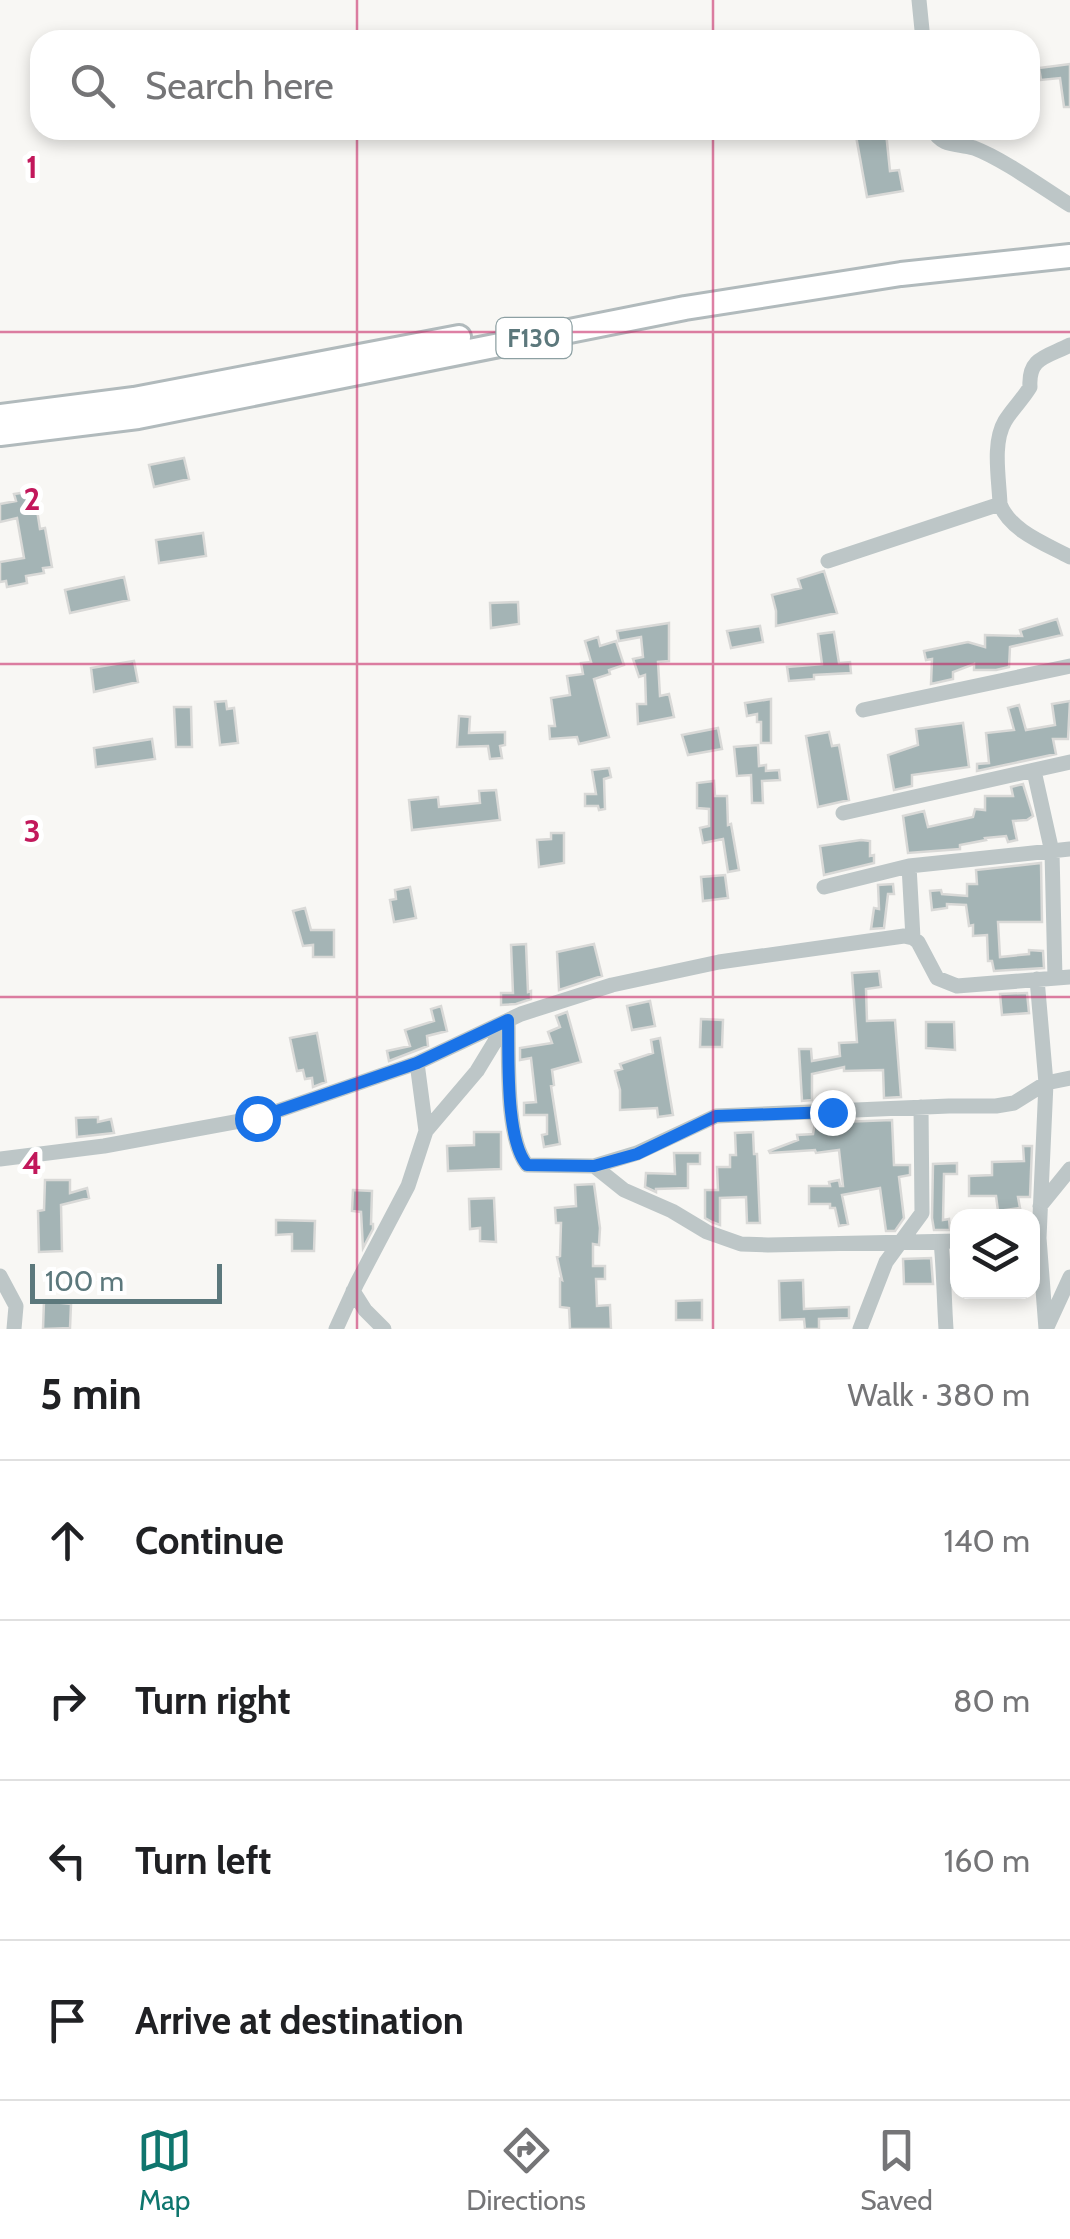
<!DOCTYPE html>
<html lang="en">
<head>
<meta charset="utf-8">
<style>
	:root { --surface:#fff; --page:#f2f2f2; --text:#202124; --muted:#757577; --line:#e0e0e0; --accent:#0f766e }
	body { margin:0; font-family:Cabin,sans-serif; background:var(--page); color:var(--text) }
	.controls { position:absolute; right:30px; bottom:30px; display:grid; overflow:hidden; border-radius:20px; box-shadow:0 5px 15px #0003 }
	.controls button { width:90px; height:90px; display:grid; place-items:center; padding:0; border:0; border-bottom:2px solid var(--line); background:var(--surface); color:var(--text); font:50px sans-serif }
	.scale { position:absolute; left:30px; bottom:25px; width:192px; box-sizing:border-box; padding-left:10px; border:5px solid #5c787c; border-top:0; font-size:28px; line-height:35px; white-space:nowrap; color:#5c787c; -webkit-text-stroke:8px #fff; paint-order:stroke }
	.stop { position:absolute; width:30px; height:30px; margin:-22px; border:8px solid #1a73e8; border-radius:50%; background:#fff }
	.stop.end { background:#1a73e8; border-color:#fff; box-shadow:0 2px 10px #0008 }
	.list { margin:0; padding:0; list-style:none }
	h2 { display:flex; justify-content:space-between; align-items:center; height:130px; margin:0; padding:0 40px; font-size:42px }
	h2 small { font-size:32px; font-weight:400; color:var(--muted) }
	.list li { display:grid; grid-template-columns:65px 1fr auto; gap:30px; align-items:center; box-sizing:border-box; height:160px; padding:0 40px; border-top:2px solid var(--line) }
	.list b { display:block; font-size:38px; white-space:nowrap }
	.list em { font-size:32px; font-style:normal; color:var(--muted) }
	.icon { flex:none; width:55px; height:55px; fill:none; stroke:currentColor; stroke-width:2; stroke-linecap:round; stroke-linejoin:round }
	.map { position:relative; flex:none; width:1070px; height:1329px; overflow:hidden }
	.search { position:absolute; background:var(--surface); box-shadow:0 5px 15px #0003; left:30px; right:30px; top:30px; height:110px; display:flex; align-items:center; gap:25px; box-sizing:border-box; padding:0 35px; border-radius:30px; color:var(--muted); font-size:38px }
	.sheet { height:770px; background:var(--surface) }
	nav { display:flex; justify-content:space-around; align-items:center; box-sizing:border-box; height:140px; border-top:2px solid var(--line); background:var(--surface); font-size:28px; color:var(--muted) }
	nav a { display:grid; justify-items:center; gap:5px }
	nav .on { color:var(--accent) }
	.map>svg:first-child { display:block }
	.building { fill:#a4b4b5; stroke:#d9d9d7; stroke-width:2.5 }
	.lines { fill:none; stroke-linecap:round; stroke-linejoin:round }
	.primary-casing { stroke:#b1babc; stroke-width:28 }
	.minor { stroke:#bdc6c7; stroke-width:15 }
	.primary { stroke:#fff; stroke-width:22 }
	.route { stroke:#1a73e8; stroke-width:12 }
	.grid { fill:none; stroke:#c2185b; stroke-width:2.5; stroke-opacity:0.55 }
	.labels { text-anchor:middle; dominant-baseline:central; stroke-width:10; stroke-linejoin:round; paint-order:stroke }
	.shield { fill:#fff; stroke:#8da0a3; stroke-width:2.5 }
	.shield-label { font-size:25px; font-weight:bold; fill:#5c787c }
	.grid-label { font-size:32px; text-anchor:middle; font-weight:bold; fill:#c2185b; stroke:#fff; stroke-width:10; stroke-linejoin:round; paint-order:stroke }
</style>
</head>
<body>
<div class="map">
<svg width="1070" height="1329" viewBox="0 0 1070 1329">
	<rect width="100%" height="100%" fill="#f8f7f4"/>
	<path class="building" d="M 1070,64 L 1070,107 L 1064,107 L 1060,78 L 1041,80 L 1039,68 Z
		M 886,132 L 890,171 L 899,170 L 903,191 L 867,197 L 856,136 Z
		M 184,458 L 189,479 L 154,487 L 149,465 Z
		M 34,491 L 40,529 L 45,528 L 52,567 L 43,568 L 44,573 L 26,576 L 27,583 L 7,587 L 6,581 L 0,582 L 0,562 L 24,558 L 17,518 L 0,522 L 0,504 L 16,501 L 14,494 Z
		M 203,533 L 206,556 L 159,563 L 156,540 Z
		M 824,571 L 837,613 L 776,626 L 776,611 L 772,595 L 801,588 L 798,579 Z
		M 124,577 L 129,600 L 70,613 L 65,590 Z
		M 518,602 L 519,624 L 491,628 L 490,603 Z
		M 1057,619 L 1062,635 L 1010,647 L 1009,667 L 996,670 L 974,670 L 974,664 L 953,672 L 953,679 L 931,684 L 932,659 L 926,660 L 924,651 L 968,642 L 985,647 L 985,635 L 1022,636 L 1020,630 Z
		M 669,623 L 669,661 L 658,662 L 660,696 L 669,694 L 674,717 L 638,724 L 637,704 L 646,704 L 645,675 L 639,677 L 633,659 L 643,657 L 641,637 L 619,641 L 617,631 Z
		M 760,626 L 763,642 L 731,648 L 727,631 Z
		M 834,632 L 839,663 L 850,662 L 851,673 L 814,675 L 814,679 L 789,681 L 787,667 L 822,664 L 818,634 Z
		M 598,637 L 600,646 L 616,641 L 624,665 L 609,670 L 610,674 L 594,679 L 609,737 L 579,744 L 577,737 L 550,739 L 549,726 L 555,726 L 551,698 L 570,695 L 567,676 L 583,674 L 581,663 L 591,662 L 585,641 Z
		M 134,661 L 138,682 L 94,692 L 91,668 Z
		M 771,699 L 771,743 L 761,743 L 761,722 L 757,722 L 757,714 L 747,716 L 745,703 Z
		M 226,701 L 227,709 L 234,708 L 238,743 L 220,745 L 215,702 Z
		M 1070,701 L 1068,739 L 1053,739 L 1056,754 L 977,771 L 977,764 L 989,763 L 986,733 L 1014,730 L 1008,708 L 1019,705 L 1026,730 L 1055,725 L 1052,704 Z
		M 174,707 L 191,707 L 192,747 L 176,747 Z
		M 459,716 L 470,717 L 469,733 L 505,732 L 505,745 L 500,746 L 502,758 L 490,759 L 488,746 L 457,747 Z
		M 963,723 L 969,767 L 912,775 L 912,786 L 894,790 L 888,755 L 918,745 L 916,729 Z
		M 718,728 L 722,749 L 688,755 L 682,735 Z
		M 829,732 L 832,746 L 839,745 L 849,800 L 818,807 L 806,736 Z
		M 152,739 L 155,759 L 96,767 L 94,748 Z
		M 758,745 L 759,766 L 766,765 L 766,771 L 779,770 L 780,780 L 762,781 L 763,803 L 752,803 L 751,775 L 737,776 L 734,747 Z
		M 609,768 L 611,777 L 604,779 L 605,809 L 599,810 L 598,806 L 585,806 L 585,794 L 596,794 L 592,770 Z
		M 714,781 L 715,796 L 727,796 L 728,825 L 731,824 L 739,870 L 728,872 L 723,839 L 703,843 L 700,828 L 709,826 L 709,809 L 697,808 L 697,783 Z
		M 1023,784 L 1033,816 L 1027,820 L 1013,821 L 1017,840 L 1008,842 L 1006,836 L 985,838 L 986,840 L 960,845 L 960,849 L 908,853 L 903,816 L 924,811 L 928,827 L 973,817 L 975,809 L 985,810 L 985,796 L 1013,796 L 1011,787 Z
		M 496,790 L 500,820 L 412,830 L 409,800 L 438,797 L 439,807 L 480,803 L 479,791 Z
		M 551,833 L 564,833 L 564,863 L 539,867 L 537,840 L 551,839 Z
		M 861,840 L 870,841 L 870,856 L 874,855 L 874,863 L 824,875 L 820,846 Z
		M 1041,863 L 1042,922 L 998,922 L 1000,957 L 1029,954 L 1029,950 L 1043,951 L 1044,968 L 994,971 L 992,961 L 988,961 L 987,935 L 973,936 L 973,925 L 969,926 L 966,905 L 947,904 L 947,908 L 932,910 L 930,891 L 941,890 L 942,894 L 967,896 L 967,884 L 977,884 L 976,870 Z
		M 725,875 L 728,898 L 703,901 L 701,877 Z
		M 893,884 L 894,894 L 888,894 L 884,928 L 871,929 L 874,908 L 879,909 L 878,885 Z
		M 410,887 L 416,918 L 394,922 L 390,900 L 396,899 L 395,890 Z
		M 305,908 L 311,930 L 334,930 L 334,957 L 313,957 L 313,945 L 303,946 L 293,911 Z
		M 526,944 L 528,992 L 531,991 L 531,999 L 516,1004 L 501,1005 L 501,993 L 513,993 L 511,945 Z
		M 594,944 L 602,976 L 559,990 L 557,952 Z
		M 879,971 L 881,987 L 866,989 L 867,1021 L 895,1020 L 901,1097 L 884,1098 L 883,1070 L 844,1071 L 844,1067 L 812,1074 L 812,1100 L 802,1101 L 799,1049 L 811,1049 L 812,1061 L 840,1056 L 839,1043 L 857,1042 L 852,973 Z
		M 1027,993 L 1029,1013 L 1002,1015 L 1000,994 Z
		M 650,1001 L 655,1026 L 632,1030 L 627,1006 Z
		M 441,1006 L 447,1031 L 427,1036 L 428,1046 L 389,1061 L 387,1051 L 410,1046 L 405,1030 L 434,1021 L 431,1009 Z
		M 567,1012 L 581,1062 L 552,1070 L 554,1085 L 551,1086 L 560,1144 L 544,1147 L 542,1135 L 547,1134 L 547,1115 L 524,1115 L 524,1103 L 536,1102 L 531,1058 L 520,1060 L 520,1048 L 552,1043 L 548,1032 L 560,1027 L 556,1016 Z
		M 701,1019 L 723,1020 L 722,1047 L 700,1047 Z
		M 926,1022 L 954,1022 L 955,1050 L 926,1048 Z
		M 317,1033 L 326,1082 L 313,1087 L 312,1078 L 305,1079 L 303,1070 L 297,1071 L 290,1038 Z
		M 660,1038 L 673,1115 L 658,1117 L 657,1108 L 620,1110 L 620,1090 L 615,1071 L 622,1069 L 620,1064 L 653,1053 L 651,1040 Z
		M 98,1117 L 98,1122 L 111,1119 L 114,1133 L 77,1137 L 76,1118 Z
		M 892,1120 L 894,1165 L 910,1165 L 910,1175 L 899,1177 L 904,1218 L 895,1231 L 886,1231 L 880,1188 L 842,1195 L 848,1224 L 839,1226 L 835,1208 L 830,1208 L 830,1204 L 809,1204 L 809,1186 L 830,1186 L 829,1182 L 839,1180 L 840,1186 L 843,1186 L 839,1150 L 816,1153 L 815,1150 L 770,1153 L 769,1151 L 798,1140 L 797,1135 L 813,1134 L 815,1123 Z
		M 474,1132 L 501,1132 L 501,1169 L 448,1171 L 447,1146 L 474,1145 Z
		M 753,1132 L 754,1154 L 757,1154 L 760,1223 L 747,1223 L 746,1197 L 720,1198 L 720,1225 L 712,1222 L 705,1218 L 705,1190 L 718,1190 L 717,1167 L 730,1167 L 730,1155 L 736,1155 L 735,1133 Z
		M 1023,1146 L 1032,1146 L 1030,1197 L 1018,1197 L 1020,1208 L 998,1211 L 996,1196 L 969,1196 L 969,1176 L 992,1175 L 992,1162 L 1024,1161 Z
		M 674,1153 L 700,1153 L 700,1164 L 688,1164 L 688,1188 L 656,1189 L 656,1192 L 645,1187 L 646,1173 L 675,1174 Z
		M 957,1163 L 957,1174 L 944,1174 L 943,1220 L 949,1219 L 950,1230 L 934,1230 L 932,1218 L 933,1164 Z
		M 45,1180 L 70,1180 L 70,1193 L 87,1188 L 89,1198 L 61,1205 L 62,1251 L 39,1252 L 38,1211 L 44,1210 Z
		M 594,1184 L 600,1228 L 599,1245 L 593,1244 L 593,1266 L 605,1266 L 605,1279 L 596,1279 L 597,1306 L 610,1305 L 611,1329 L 570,1329 L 569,1308 L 560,1307 L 560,1279 L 562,1280 L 557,1257 L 560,1256 L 561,1223 L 556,1223 L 555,1208 L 576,1206 L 575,1185 Z
		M 353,1190 L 372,1191 L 371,1224 L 373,1224 L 373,1229 L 363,1248 L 361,1212 L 352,1211 Z
		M 494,1198 L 496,1242 L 480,1241 L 480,1228 L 470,1229 L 469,1199 Z
		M 276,1220 L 315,1221 L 314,1251 L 292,1251 L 292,1234 L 276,1235 Z
		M 931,1258 L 933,1284 L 904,1284 L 903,1259 Z
		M 803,1280 L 804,1309 L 849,1307 L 849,1318 L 819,1319 L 819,1329 L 805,1329 L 804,1319 L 780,1320 L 779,1281 Z
		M 702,1300 L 702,1320 L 676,1320 L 676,1301 Z
		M 44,1301 L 71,1304 L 70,1328 L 43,1329 Z"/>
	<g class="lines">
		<defs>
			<path id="primary" d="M 0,416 L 134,399 L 459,337
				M 0,434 L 138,417 L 685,308 L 901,274 L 1070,256"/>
		</defs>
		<use href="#primary" class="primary-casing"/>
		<path class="minor" d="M 919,0 L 923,40
			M 933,130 C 942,147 957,143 974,148 C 1003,159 1043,188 1070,205
			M 1070,345 C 1047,357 1028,357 1030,387 C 1023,399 1013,408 1005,421 C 992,443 999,478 1000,504 C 1010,531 1046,544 1070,557
			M 828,561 L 1000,504
			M 863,710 L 1070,666
			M 1034,771 L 1052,852 L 1055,978
			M 843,813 L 1070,762
			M 909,866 L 913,938
			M 824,887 L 909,866 L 1070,849
			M 1037,979 L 1046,1083 L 1039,1238 L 1046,1329
			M 508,1020 C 509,1057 505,1138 527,1165 L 594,1166 L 637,1153 L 716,1116 L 949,1106 L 996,1106 L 1014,1103 L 1046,1083 L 1070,1078
			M 417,1063 L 426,1131
			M 0,1159 L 104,1146 L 257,1118 L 417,1063 L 521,1014 L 612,985 L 719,962 L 904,936 L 913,938 L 918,942 L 937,978 L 957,986 L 1070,977
			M 594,1166 L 624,1190 L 672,1211 L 707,1232 L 741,1244 L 768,1245 L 958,1241
			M 1040,1206 L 1070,1169
			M 941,1242 C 944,1271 944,1299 946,1329
			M 0,1276 L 16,1306 L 14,1329
			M 353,1291 L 365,1310 L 384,1329
			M 1048,1325 L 1070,1277
			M 336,1329 L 357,1283 L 408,1186 L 426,1131 L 477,1071 L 508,1020
			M 860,1329 L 886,1262 L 922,1213 L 921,1107"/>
		<use href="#primary" class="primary"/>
	</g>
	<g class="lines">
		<path class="route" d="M 257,1118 L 417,1063 L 508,1020 C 509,1056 505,1139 527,1165 L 594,1166 L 637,1154 L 716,1116 L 832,1112"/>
	</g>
	<path class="grid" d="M 357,0 L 357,40M 713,0 L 713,40M 357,130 L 357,1329M 713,130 L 713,1329M 0,332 L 1070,332M 0,664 L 1070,664M 0,997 L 1070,997"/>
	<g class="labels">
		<rect class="shield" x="496.5" y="318" width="75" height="40" rx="8"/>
		<g class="shield-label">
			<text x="534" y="338">F130</text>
		</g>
	</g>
	<g class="grid-label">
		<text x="32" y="178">1</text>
		<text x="32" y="510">2</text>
		<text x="32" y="842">3</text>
		<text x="32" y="1174">4</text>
	</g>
</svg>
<div class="controls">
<button><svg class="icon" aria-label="layers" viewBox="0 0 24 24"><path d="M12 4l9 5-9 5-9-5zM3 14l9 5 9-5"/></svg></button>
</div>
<div class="scale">100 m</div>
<div class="stop" style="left:257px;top:1118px"></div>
<div class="stop end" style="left:832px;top:1112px"></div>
<div class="search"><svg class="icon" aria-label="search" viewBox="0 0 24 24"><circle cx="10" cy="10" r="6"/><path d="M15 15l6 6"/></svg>Search here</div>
</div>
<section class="sheet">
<h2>5 min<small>Walk · 380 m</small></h2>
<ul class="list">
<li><svg class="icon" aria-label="ahead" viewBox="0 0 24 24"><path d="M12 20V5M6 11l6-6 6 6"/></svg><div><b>Continue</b></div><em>140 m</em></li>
<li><svg class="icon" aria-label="right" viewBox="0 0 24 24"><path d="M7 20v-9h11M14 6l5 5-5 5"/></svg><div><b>Turn right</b></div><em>80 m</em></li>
<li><svg class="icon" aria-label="left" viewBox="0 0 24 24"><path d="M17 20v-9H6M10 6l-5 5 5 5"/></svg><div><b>Turn left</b></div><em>160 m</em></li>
<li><svg class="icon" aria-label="arrive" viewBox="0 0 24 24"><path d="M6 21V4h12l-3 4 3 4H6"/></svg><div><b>Arrive at destination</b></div></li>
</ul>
</section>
<nav>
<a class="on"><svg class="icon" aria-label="map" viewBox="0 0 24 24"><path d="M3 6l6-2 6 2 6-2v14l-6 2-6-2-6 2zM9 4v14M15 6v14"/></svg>Map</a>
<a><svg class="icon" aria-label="directions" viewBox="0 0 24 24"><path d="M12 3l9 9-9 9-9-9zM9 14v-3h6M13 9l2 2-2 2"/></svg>Directions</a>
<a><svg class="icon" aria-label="saved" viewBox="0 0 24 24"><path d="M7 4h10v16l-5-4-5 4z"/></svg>Saved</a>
</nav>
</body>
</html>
